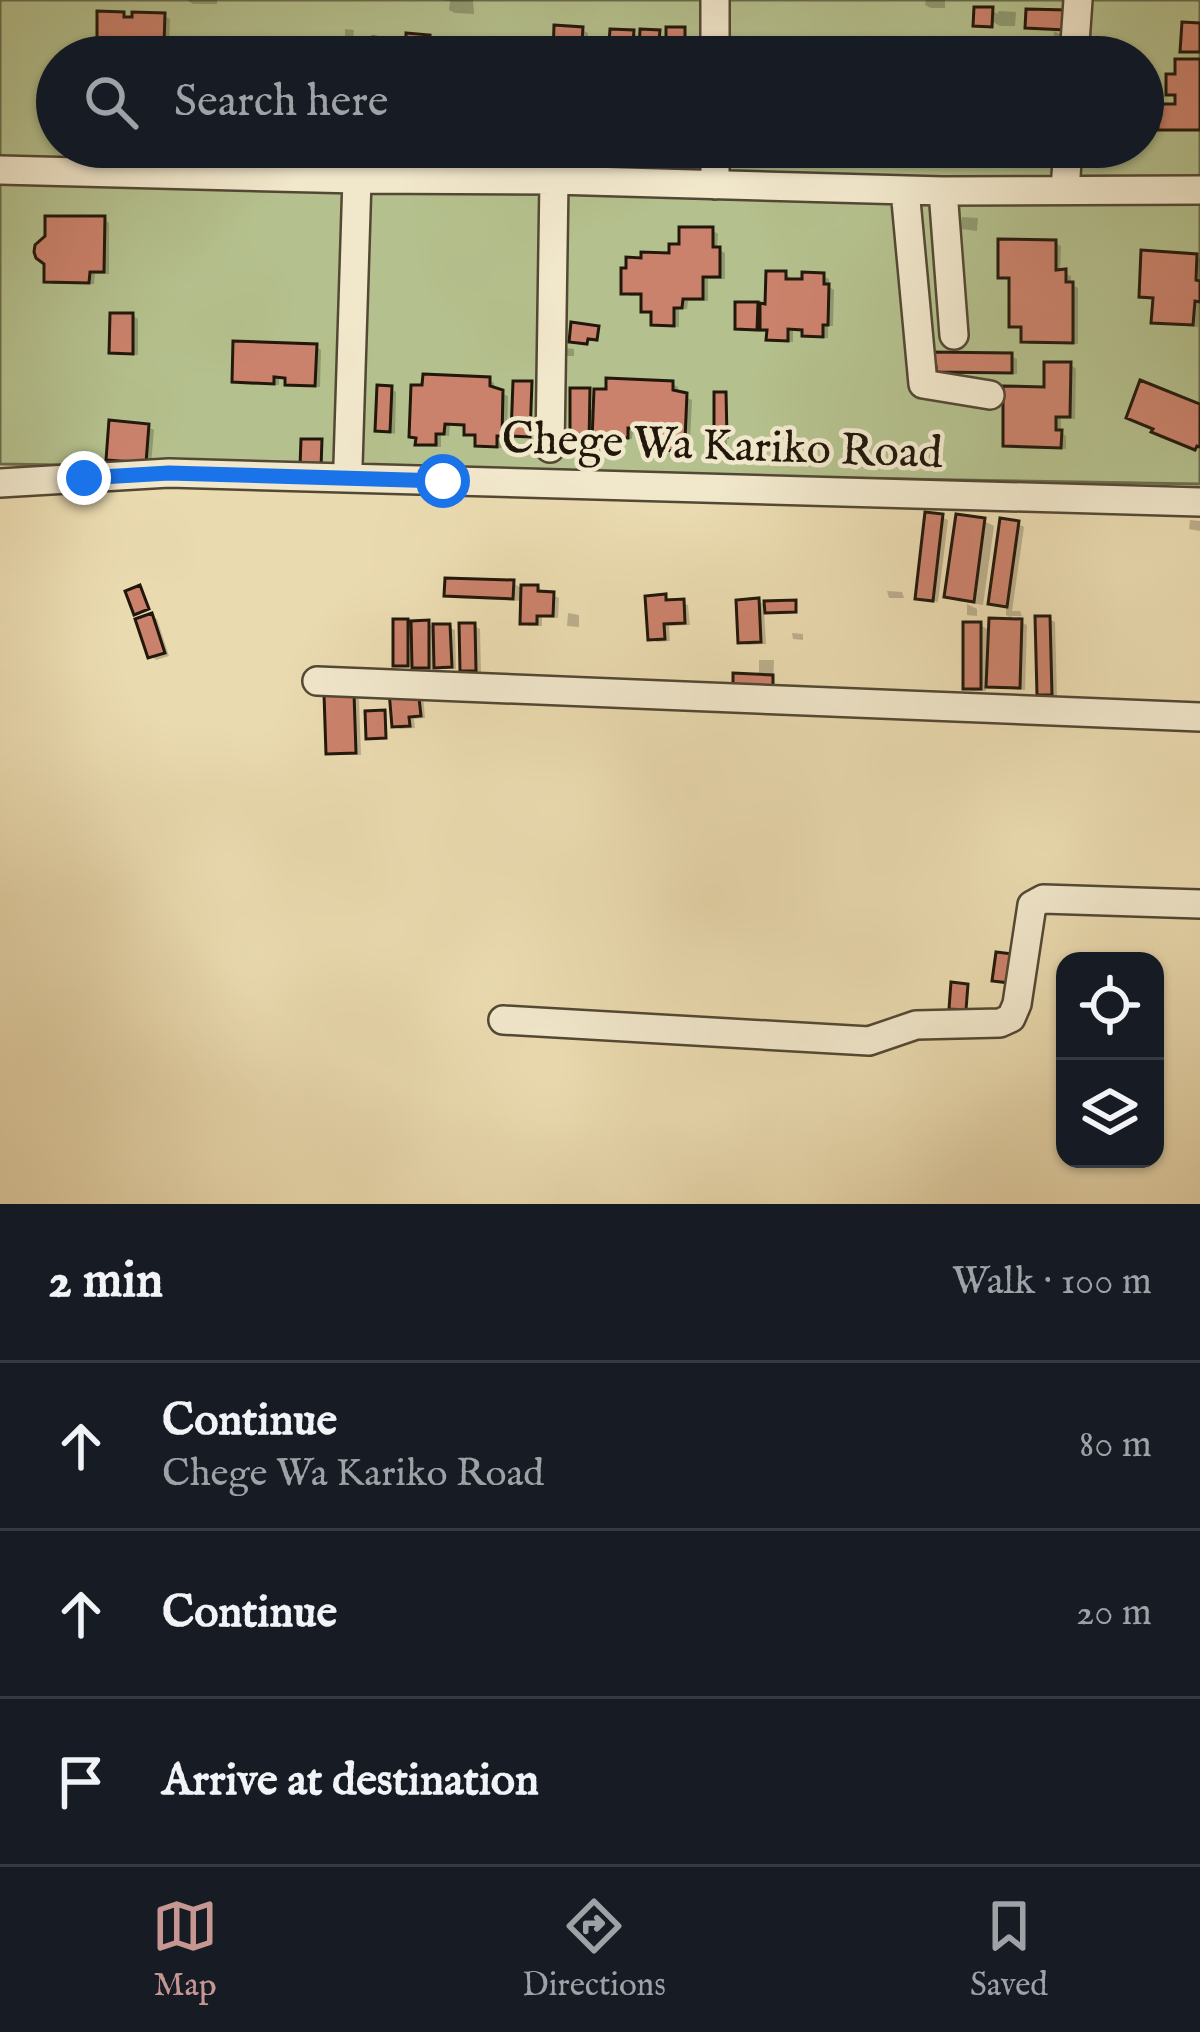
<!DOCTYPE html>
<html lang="en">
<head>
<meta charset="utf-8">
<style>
	:root { --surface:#171b24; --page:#242831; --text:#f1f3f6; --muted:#9ea1a6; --line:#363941; --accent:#c59692 }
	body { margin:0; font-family:"IM FELL English",serif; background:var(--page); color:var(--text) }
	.controls { position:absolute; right:36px; bottom:36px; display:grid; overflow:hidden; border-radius:24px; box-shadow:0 3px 9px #0004 }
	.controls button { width:108px; height:108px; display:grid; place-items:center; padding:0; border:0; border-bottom:3px solid var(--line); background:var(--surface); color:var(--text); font:60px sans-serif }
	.stop { position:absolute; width:36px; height:36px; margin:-27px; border:9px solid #1a73e8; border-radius:50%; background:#fff }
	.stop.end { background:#1a73e8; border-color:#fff; box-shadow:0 3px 12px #0008 }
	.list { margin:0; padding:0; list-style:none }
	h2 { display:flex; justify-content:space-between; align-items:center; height:156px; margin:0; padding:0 48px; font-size:51px }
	h2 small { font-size:39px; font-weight:400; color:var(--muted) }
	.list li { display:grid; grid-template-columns:78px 1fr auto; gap:36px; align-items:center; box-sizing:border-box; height:168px; padding:0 48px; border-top:3px solid var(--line) }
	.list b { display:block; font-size:45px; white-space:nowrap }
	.list p { margin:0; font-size:39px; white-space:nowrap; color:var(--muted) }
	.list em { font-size:39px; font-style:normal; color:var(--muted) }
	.icon { flex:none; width:66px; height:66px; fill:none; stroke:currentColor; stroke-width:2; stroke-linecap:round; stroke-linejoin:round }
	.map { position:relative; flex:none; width:1200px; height:1204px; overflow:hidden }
	.search { position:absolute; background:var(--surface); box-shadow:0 3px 9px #0004; left:36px; right:36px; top:36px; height:132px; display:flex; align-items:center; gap:30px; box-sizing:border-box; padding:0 42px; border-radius:66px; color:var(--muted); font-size:45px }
	.sheet { height:660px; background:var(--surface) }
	nav { display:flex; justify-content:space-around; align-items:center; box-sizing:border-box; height:168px; border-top:3px solid var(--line); background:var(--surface); font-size:33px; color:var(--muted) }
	nav a { display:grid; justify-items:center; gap:6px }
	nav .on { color:var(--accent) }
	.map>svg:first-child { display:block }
	.green { fill:#b4c08d; stroke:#6a6c4c; stroke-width:3; fill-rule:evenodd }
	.shadow { fill:#0003 }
	.building { fill:#cb826c; stroke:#21180b; stroke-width:3 }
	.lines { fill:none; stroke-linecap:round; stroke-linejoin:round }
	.minor-casing { stroke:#534834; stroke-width:32 }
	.minor { stroke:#f1e7cb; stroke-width:27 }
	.route { stroke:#1a73e8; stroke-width:15 }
	.labels { text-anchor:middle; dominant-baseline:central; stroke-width:9; stroke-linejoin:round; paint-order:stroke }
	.street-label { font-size:45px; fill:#21180b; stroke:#f1e7cb }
</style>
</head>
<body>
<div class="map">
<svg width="1200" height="1204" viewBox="0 0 1200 1204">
	<rect width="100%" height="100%" fill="#eadaaf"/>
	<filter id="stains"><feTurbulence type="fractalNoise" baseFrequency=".00167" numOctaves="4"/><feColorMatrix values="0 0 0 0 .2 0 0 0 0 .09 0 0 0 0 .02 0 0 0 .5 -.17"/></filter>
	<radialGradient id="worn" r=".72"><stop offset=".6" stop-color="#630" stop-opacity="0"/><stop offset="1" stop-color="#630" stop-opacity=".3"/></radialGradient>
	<path class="green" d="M 0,0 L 1200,0 L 1200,484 L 0,464 ZM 57,57 L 1143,57 L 1143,147 L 57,147 Z"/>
	<path class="shadow" d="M 187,0 L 217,0 L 217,4 L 193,4 Z
		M 439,0 L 473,0 L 474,14 L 455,13 L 449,10 L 450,1 Z
		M 926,0 L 945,0 L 945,8 L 931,8 L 925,5 Z
		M 992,10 L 998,14 L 998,11 L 1016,12 L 1015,26 L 1000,26 L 993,22 L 993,26 L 978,25 Z
		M 123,15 L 129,19 L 164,16 L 170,19 L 169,46 L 128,42 L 128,45 L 105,45 L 100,42 Z
		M 345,29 L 354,30 L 353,39 L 345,37 Z
		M 582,30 L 588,33 L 586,57 L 556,57 Z
		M 1054,31 L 1065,37 L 1064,57 L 1053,57 Z
		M 633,33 L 643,39 L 661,34 L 660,52 L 644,51 L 638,47 L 637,57 L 611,57 Z
		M 100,50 L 110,57 L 88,57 Z
		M 57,75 L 57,102 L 45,82 Z
		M 962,217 L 978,218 L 977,231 L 961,229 Z
		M 104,219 L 109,223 L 109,274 L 95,274 L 94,284 L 53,284 L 47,280 Z
		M 712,230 L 718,234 L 717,249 L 725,253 L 725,279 L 708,279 L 708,301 L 688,301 L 687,309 L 679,309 L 679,327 L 660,327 L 654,324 L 654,314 L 644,311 L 644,296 L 630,296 L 624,292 L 682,247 Z
		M 1055,243 L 1061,246 L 1060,272 L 1071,276 L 1071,284 L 1078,288 L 1078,344 L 1030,344 L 1024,341 L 1024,329 L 1012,325 L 1012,279 L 1001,276 Z
		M 1196,257 L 1200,259 L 1198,327 L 1160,324 L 1154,321 L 1156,299 L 1142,296 Z
		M 785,274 L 791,278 L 791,282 L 805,282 L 823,276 L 829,279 L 829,287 L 834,290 L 833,326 L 828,326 L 828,338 L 811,338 L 805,334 L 805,331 L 793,331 L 793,342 L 775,341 L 770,338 L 770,332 L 743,331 L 738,328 L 738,305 L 768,307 Z
		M 133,316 L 138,319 L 138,355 L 118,355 L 112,352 Z
		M 316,347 L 321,350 L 320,387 L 294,386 L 288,383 L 288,379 L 279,379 L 279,385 L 241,384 L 235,381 Z
		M 563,348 L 574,349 L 574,356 L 565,356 Z
		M 930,355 L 1011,356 L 1017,359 L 1017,374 L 945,374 L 935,369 Z
		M 1071,365 L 1076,369 L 1075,419 L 1061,418 L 1061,433 L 1066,436 L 1066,449 L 1011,448 L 1006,445 L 1047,390 Z
		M 489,380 L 494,383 L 495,391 L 508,396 L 507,437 L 502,437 L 502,448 L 483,448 L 478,444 L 478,436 L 467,433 L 467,426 L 450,425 L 449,436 L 441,435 L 441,447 L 424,446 L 412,436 Z
		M 672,384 L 678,387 L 678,394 L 692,400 L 690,441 L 685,441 L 685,452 L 667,451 L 661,448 L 661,440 L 650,437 L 651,430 L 633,429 L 632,439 L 624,439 L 624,450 L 607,450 L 590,437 L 590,443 L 575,443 L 589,391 L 590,409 L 596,409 Z
		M 391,389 L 396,392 L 395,434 L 378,430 Z
		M 717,395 L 727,396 L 727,456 L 713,454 L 713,442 L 717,442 Z
		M 148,427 L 154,430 L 151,465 L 114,462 L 109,458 Z
		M 942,517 L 948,520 L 938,602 L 918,597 Z
		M 1190,520 L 1200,521 L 1200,531 L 1189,529 Z
		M 984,521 L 994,526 L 983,605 L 957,601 L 948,596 Z
		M 1018,524 L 1024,527 L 1012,611 L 1020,611 L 1022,616 L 1010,616 L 1027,625 L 1025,690 L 995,688 L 986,683 L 986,691 L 971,691 L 966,687 L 980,625 L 991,631 L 1019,622 L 1006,615 L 1006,607 L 991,602 Z
		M 513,583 L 524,590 L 538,588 L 559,598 L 558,618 L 542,617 L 542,626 L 529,626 L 523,622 L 524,601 L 453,598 L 447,594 Z
		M 887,591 L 902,592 L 904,598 L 889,598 Z
		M 665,597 L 688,605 L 690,625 L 669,626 L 670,641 L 657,642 L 651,638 Z
		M 758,601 L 767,606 L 795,603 L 797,612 L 769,612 L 764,609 L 766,644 L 747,645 L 741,641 Z
		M 967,604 L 977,609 L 977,616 L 967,615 Z
		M 568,613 L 579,615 L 579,627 L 567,626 Z
		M 151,616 L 157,619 L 169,656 L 156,660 L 151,656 Z
		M 1049,619 L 1055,622 L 1057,697 L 1046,697 L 1040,694 Z
		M 407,622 L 428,623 L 434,627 L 449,627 L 455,630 L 456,669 L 443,669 L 434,664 L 434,669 L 421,669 L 413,665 L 413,667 L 402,667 L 396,664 Z
		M 474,626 L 480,629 L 481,673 L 469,673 L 463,669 Z
		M 792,633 L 803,634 L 803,640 L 793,639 Z
		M 759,660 L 774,660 L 773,685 L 738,684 L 759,677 Z
		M 392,694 L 423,695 L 425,718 L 414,719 L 415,728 L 400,729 L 395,726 Z
		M 353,696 L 359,699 L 361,755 L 334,755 L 329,752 Z"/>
	<path class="building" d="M 974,7 L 993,7 L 992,27 L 973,26 Z
		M 1026,9 L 1067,10 L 1066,30 L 1025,28 Z
		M 97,11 L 124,12 L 124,17 L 132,17 L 132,12 L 165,13 L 164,45 L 133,44 L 133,41 L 123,41 L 123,44 L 97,44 Z
		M 1182,22 L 1200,23 L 1200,52 L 1180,52 Z
		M 554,25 L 583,27 L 581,57 L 553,57 Z
		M 666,27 L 685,27 L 685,47 L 666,47 Z
		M 610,29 L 634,30 L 632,57 L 608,57 Z
		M 640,29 L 660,30 L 658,53 L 639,51 Z
		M 406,33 L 430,35 L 429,44 L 441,45 L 440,57 L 366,57 L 367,49 L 372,49 L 373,37 L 398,39 L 398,43 L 406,44 Z
		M 936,39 L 984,40 L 983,57 L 935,57 Z
		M 1175,59 L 1200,59 L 1200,130 L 1158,130 L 1158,104 L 1175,104 L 1175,95 L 1166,95 L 1166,74 L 1175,74 Z
		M 45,216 L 105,216 L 104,272 L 90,272 L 89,283 L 44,282 L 44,264 L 36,258 L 34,252 L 35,245 L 45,236 Z
		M 679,227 L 713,227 L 713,247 L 720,247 L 720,277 L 703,277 L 703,299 L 683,299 L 682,308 L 674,308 L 674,326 L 651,325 L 651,312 L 641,312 L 641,294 L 621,294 L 621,268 L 626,268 L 626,257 L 641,258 L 641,252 L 669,253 L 669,244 L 679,244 Z
		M 998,239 L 1056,240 L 1056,270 L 1066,269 L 1066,282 L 1073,282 L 1073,343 L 1021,342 L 1021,327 L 1009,327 L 1009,278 L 998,278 Z
		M 1141,250 L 1197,254 L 1196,280 L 1200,281 L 1200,302 L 1195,301 L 1193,325 L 1151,323 L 1153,298 L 1139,297 Z
		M 766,271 L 786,271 L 786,279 L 802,279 L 802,272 L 824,273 L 824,284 L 829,284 L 828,325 L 823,325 L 823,337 L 802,336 L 802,330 L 788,329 L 788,341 L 766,340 L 767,330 L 760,330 L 760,303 L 765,304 Z
		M 735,302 L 758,302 L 757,330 L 735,329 Z
		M 110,313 L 133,313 L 133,354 L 109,353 Z
		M 571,322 L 599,326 L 597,340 L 588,339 L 587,344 L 569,342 Z
		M 233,341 L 317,344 L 315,386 L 285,385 L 285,378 L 274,377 L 274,384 L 232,382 Z
		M 927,352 L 1012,353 L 1012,373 L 936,372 L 936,367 L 926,367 Z
		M 1044,362 L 1071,362 L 1070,417 L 1056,417 L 1056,430 L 1062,430 L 1061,448 L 1003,446 L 1003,386 L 1044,387 Z
		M 423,374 L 490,377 L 490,386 L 503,390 L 502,436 L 497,436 L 497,447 L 475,446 L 475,435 L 464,435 L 464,425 L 445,424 L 444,434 L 436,434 L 436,445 L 415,445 L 416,438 L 409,437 L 411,385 L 422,385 Z
		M 606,378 L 673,381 L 673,390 L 687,393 L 685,440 L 680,440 L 680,451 L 658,450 L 658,439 L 647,438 L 648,429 L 628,428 L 628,438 L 619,438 L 619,449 L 599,448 L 599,442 L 592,441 L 594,389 L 606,389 Z
		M 1140,380 L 1200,404 L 1200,447 L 1197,446 L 1195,450 L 1151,432 L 1153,429 L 1126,418 Z
		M 513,381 L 532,381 L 530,437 L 511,436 Z
		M 377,385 L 392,386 L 390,432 L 375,431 Z
		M 570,388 L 590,388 L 589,443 L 570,443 Z
		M 714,392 L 726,392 L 727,437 L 714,437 Z
		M 109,420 L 149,424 L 146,463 L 106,460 Z
		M 301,439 L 322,439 L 321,468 L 300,467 Z
		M 925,512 L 943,514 L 933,601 L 915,599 Z
		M 956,514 L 985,518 L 974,602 L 944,597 Z
		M 1000,518 L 1019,521 L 1007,607 L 988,604 Z
		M 445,578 L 514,580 L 513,599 L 444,596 Z
		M 140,585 L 149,609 L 134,615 L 125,591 Z
		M 521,585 L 538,585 L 538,591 L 554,592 L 553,616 L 537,616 L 537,624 L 520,624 Z
		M 666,594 L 666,600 L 684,599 L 685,623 L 664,624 L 665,639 L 648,640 L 645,596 Z
		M 759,598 L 761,642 L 738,643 L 736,600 Z
		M 796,600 L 796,612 L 765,613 L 764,601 Z
		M 152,613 L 165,653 L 148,658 L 135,619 Z
		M 1035,616 L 1050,616 L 1052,695 L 1037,695 Z
		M 989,618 L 1022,619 L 1020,688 L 986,687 Z
		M 393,619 L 408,619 L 408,666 L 393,666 Z
		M 429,620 L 429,668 L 412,668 L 411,621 Z
		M 963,622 L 981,622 L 981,689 L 963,689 Z
		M 459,623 L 475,623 L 476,671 L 460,671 Z
		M 433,624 L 450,624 L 452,667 L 434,668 Z
		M 733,673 L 773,675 L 773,686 L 733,684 Z
		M 418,689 L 421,716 L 409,717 L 410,726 L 392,727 L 389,691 Z
		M 354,693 L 356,753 L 326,754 L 324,694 Z
		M 385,710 L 386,738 L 366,739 L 365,711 Z
		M 996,952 L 1013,954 L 1010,983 L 992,981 Z
		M 951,982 L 968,984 L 966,1010 L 949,1009 Z"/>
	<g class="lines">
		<defs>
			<path id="minor" d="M 715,57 L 715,0
				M 1074,57 L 1078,0
				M 0,170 L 357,179 L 554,180 L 943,191 L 1200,190
				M 715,185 L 715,147
				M 905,190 L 923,384 L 990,395
				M 1065,190 L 1068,147
				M 943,191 L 954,335
				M 550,448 L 554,180
				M 348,465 L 357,179
				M 0,483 L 169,473 L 1200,502
				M 317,681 L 1200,717
				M 503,1020 L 869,1041 L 916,1025 L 1000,1023 L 1011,1018 L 1017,1004 L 1032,905 L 1043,899 L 1200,904"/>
		</defs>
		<use href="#minor" class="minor-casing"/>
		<use href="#minor" class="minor"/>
	</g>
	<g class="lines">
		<path class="route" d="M 84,478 L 169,473 L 443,481"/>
	</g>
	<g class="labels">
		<g class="street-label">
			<text transform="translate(722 447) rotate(2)">Chege Wa Kariko Road</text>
		</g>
	</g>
	<rect width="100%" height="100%" filter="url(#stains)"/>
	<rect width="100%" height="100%" fill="url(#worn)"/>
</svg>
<div class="controls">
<button><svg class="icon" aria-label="locate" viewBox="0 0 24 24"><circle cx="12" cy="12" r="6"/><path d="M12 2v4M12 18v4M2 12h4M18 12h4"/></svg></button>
<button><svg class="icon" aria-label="layers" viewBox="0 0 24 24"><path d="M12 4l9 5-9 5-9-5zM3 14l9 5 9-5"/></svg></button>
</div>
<div class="stop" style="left:443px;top:481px"></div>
<div class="stop end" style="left:84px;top:478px"></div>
<div class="search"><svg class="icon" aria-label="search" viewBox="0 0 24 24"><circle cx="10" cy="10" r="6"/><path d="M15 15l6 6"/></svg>Search here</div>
</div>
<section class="sheet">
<h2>2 min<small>Walk · 100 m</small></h2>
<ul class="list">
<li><svg class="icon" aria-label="ahead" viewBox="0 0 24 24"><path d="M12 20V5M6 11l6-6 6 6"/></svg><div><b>Continue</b><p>Chege Wa Kariko Road</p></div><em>80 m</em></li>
<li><svg class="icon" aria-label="ahead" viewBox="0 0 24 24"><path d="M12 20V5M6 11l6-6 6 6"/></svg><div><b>Continue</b></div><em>20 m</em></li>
<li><svg class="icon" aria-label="arrive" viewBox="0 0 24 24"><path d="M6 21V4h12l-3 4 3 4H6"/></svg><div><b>Arrive at destination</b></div></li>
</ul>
</section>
<nav>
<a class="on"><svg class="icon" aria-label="map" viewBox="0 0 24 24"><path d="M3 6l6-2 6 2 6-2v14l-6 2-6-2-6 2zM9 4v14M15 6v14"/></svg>Map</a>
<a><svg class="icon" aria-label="directions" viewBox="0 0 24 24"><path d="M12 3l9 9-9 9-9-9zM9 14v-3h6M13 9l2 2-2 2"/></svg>Directions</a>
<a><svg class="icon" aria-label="saved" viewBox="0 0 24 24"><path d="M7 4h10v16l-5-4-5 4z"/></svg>Saved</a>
</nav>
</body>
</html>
